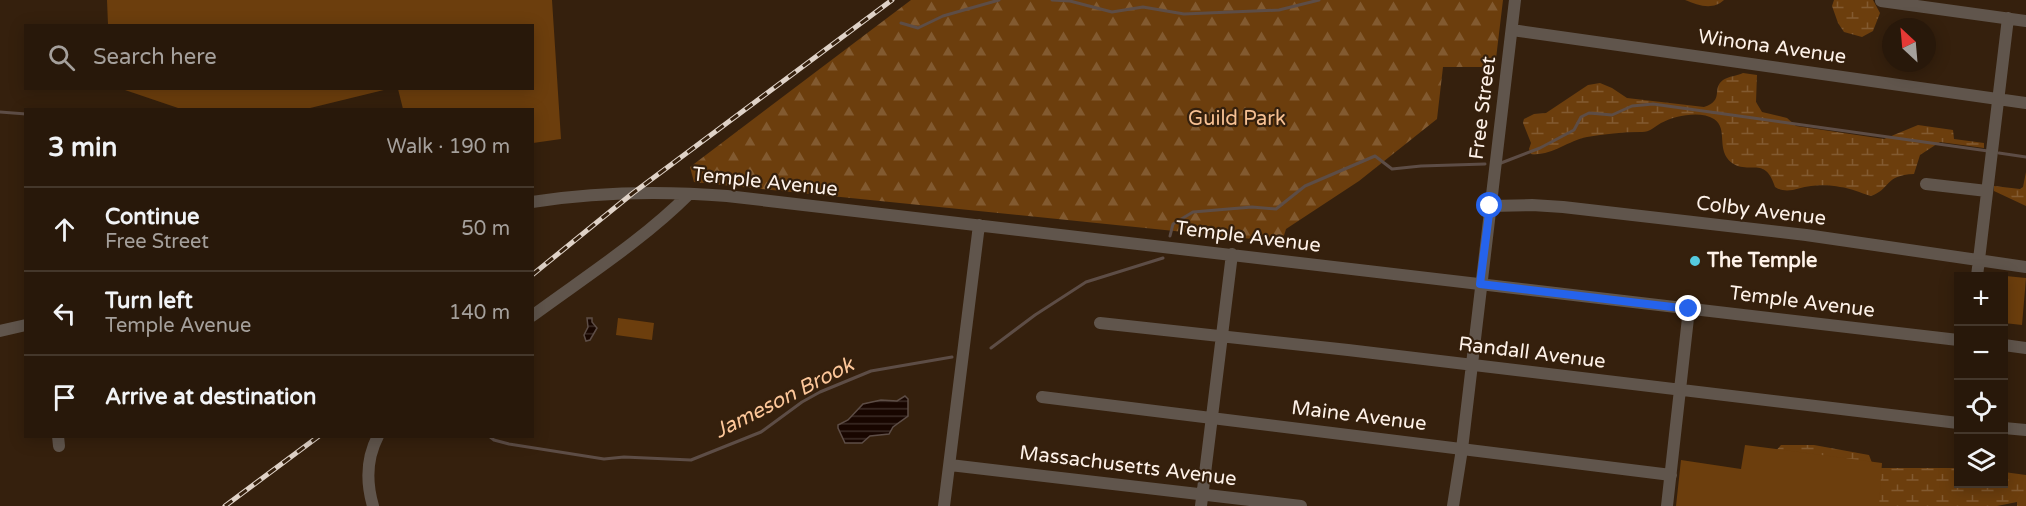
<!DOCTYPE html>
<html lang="en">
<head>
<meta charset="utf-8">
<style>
	:root { --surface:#28180a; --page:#302113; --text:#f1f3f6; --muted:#a5a09c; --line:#44372b }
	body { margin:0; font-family:"Varela Round",sans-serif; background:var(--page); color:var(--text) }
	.controls { position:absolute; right:18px; bottom:18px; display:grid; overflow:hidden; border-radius:0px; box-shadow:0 3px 15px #0003 }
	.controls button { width:54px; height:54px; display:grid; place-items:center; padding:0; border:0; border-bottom:2px solid var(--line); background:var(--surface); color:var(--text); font:30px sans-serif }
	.compass { position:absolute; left:1882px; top:18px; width:54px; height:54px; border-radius:50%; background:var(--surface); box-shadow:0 3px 15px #0003; rotate:334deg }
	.stop { position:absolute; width:18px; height:18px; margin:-14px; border:4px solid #2563eb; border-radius:50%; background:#fff }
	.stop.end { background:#2563eb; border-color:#fff; box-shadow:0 2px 6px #0008 }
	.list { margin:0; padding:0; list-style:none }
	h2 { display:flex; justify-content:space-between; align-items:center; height:78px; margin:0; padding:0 24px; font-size:26px }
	h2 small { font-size:20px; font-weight:400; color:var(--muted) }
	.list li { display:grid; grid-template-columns:39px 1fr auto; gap:18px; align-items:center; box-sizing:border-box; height:84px; padding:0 24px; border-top:2px solid var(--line) }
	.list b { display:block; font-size:22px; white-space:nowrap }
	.list p { margin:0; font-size:20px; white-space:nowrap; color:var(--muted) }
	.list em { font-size:20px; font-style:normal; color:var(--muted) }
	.icon { flex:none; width:33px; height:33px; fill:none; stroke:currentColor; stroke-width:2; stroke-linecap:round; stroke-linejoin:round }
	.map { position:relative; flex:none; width:2026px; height:506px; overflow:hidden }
	.search { position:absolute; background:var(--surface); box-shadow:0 3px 15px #0003; left:24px; top:24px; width:510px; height:66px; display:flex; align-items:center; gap:15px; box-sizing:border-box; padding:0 21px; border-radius:0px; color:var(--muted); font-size:22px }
	.panel { position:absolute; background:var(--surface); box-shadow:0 3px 15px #0003; left:24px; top:108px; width:510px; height:330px; border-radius:0px }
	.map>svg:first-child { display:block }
	.forest { fill:url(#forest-firs) }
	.wetland { fill:url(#wetland-marsh) }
	.park { fill:#6c3e0d }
	.water { fill:url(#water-rules); stroke:#5d4d46; stroke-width:1.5 }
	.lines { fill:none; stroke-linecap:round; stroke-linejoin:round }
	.stream { stroke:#5d4d46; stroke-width:3 }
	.minor { stroke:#60554c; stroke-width:12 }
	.rail-casing { stroke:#dfd2c7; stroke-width:5 }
	.rail { stroke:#35200d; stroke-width:3; stroke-dasharray:9; stroke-linecap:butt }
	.route { stroke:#2563eb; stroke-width:8 }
	.poi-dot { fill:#55cadf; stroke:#35200d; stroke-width:2 }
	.labels { text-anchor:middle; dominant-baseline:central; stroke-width:4.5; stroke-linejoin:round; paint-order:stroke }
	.street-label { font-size:20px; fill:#fef2e9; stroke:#35200d }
	.park-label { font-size:20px; fill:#f6c093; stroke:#35200d }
	.poi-label { font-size:20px; font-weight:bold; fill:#fef2e9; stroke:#35200d; text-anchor:start }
	.water-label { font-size:21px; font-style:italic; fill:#fdc79a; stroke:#35200d }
</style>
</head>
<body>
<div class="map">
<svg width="2026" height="506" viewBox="0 0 2026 506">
	<defs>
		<pattern id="forest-firs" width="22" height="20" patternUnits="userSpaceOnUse" patternTransform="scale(1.5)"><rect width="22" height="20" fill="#6c3e0d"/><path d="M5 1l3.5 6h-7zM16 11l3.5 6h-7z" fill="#825a30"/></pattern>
		<pattern id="wetland-marsh" width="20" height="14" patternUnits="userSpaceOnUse" patternTransform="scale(1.5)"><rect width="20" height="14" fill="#6c3e0d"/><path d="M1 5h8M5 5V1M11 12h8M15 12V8" fill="none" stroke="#825a30"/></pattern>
		<pattern id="water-rules" width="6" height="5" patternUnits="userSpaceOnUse" patternTransform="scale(1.5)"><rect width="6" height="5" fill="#180600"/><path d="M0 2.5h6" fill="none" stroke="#3b2b25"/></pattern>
	</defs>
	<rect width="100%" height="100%" fill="#35200d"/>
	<path class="forest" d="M 911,0 L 1503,0 L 1495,67 L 1443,67 L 1437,119 L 1359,181 L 1286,229 L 1282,242 L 694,182 L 690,167 Z"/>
	<path class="wetland" d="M 1685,0 L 1724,0 C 1712,11 1698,5 1685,0 Z
		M 1834,0 L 1873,0 L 1880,13 L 1873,31 L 1862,37 L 1844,32 L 1838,23 L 1832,6 Z
		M 1743,73 L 1757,75 L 1756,102 L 1762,112 L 1787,118 L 1796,126 L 1884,139 L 1918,125 L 1953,130 L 1954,139 L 1984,143 L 1984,148 L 1940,142 L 1920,155 L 1914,174 C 1884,175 1890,190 1871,196 C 1860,193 1851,188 1840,187 C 1832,185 1819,185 1811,186 C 1798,187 1788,195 1775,187 C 1765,155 1750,175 1732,163 C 1715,150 1729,129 1714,119 C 1700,110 1674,116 1661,123 C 1654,127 1649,133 1640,132 C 1623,132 1604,134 1587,137 C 1567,141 1552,156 1531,154 L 1529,149 L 1531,143 L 1523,123 L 1524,119 L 1534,114 L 1546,113 L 1588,85 L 1600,83 L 1612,88 L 1627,98 L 1704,107 C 1725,100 1711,89 1723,80 C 1729,76 1737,76 1743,73 Z
		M 2026,172 L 2026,206 L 1994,191 L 1994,186 L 2020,189 L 2023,187 Z
		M 1781,445 L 1814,445 L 1869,455 L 1874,468 L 1958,468 L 1958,484 L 2004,484 L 2004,472 L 2026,475 L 2026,506 L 2017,506 L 2017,502 L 1997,506 L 1834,506 L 1773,454 Z"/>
	<path class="park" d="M 107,0 L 552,0 L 561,139 L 533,143 L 532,110 L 403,109 L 398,89 L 532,88 L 532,26 L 108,25 Z
		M 122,89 L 388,89 L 302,110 L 181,109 Z
		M 1996,275 L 2026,278 L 2022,325 L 2004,323 L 2004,276 L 1996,276 Z
		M 618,318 L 654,323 L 652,340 L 616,335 Z
		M 1745,445 L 1882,463 L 1879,506 L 1676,506 L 1681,460 L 1741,469 Z"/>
	<path class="water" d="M 587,318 L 592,318 L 592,322 L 597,328 L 590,340 L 586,341 L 584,335 L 588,327 Z
		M 905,396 L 908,399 L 908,416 L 893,427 L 889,434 L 870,436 L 862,443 L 845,443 L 838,428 L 838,425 L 848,420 L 863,404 L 881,400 L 897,401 Z"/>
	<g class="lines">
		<path class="stream" d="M 1052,0 L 1070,1 L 1112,12 L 1143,7 L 1184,14 L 1279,10 L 1319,0
			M 901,23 L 918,28 L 943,16 L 999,0
			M 0,112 L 26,114
			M 1999,153 L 2026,157
			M 1501,163 L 1540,148 L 1574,130 L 1581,117 L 1589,113 L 1612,115 L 1632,106 L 1653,104 L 1988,151
			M 1170,236 L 1173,224 L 1193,212 L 1252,207 L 1276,209 L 1305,186 L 1375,156 L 1392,169 L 1421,166 L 1485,164
			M 991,348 L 1035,315 L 1086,282 L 1163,258
			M 489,436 L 494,440 L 509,444 L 604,459 L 624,457 L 691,460 L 761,432 L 802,402 L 820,392 L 871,371 L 952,357"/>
		<path class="minor" d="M 1881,1 L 2026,21
			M 1512,30 L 2026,103
			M 1926,184 L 1987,191
			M 532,202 C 597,192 662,191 727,196 L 1958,340
			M 1490,206 L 1532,205 L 1563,207 L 1806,235 L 2026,267
			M 1977,276 L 2008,18
			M 532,316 C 585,277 643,240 689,194
			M 1100,323 L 1348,350 L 1958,423
			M 0,331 L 26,325
			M 2004,345 L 2026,348
			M 1042,397 L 1671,475
			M 2004,428 L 2026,430
			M 58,436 L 59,446
			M 950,465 L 1301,506
			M 373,506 C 366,482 366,459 378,436
			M 944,506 L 979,225
			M 1201,506 L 1232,254
			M 1453,506 L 1462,449 L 1515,0
			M 1667,506 L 1689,309"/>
		<defs>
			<path id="rail" d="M 532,275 L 633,193 L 892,0
				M 225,506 L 319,436"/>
		</defs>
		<use href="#rail" class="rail-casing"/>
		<use href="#rail" class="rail"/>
	</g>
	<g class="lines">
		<path class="route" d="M 1490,206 L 1480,284 L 1689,309"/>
	</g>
	<circle class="poi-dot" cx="1695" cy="261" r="6"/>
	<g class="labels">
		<g class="street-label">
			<text transform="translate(1772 47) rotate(8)">Winona Avenue</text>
			<text transform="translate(1483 108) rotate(-83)">Free Street</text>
			<text transform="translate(765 182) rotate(6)">Temple Avenue</text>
			<text transform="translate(1761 211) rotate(7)">Colby Avenue</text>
			<text transform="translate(1248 237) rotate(7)">Temple Avenue</text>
			<text transform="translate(1802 302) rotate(7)">Temple Avenue</text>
			<text transform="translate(1532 353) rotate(7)">Randall Avenue</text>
			<text transform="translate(1359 416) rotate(7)">Maine Avenue</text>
			<text transform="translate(1128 466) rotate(7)">Massachusetts Avenue</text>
		</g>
		<g class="park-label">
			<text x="1237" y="119">Guild Park</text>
		</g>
		<g class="poi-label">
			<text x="1707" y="261">The Temple</text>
		</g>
		<g class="water-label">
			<text transform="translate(784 398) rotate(-27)">Jameson Brook</text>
		</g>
	</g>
</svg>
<div class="controls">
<button>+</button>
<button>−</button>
<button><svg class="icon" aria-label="locate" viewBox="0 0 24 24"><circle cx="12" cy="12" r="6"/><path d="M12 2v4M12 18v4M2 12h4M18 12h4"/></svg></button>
<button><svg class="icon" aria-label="layers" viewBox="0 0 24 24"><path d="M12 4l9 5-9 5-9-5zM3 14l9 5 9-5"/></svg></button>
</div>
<svg class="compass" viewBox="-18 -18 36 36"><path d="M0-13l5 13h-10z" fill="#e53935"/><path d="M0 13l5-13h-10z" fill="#a5a09c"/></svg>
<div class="stop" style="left:1490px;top:206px"></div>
<div class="stop end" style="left:1689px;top:309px"></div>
<div class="search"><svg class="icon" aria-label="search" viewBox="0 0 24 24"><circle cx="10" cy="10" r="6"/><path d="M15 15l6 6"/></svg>Search here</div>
<section class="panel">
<h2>3 min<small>Walk · 190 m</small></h2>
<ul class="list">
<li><svg class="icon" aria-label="ahead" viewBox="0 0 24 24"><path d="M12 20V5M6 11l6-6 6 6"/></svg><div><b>Continue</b><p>Free Street</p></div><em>50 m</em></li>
<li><svg class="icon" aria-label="left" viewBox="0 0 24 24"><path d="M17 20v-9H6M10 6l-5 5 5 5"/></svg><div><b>Turn left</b><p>Temple Avenue</p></div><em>140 m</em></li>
<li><svg class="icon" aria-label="arrive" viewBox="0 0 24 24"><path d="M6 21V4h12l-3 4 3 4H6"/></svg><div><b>Arrive at destination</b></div></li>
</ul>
</section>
</div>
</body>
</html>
